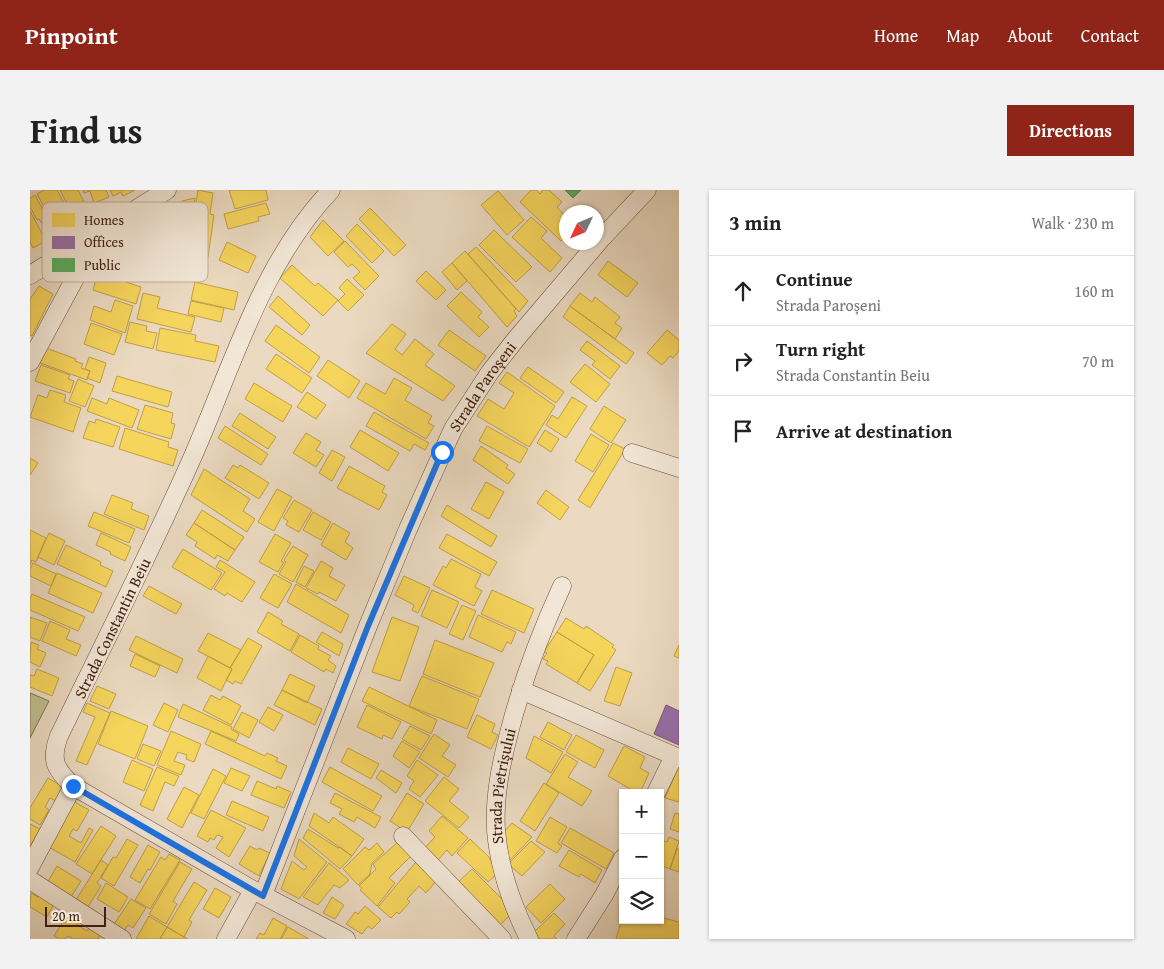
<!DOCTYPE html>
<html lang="en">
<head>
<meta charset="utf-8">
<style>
	:root { --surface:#fff; --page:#f2f2f2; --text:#222; --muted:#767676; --line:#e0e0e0; --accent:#8f2418 }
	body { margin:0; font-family:"Gentium Book Plus",serif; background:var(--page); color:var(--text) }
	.controls { position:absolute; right:15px; bottom:15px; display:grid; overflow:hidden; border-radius:0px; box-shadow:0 1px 4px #0004 }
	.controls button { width:45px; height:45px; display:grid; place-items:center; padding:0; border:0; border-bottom:1px solid var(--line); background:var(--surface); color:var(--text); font:25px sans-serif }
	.compass { position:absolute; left:529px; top:15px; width:45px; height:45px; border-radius:50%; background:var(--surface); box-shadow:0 1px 4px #0004; rotate:226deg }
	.scale { position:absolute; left:15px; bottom:12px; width:61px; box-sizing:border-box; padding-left:5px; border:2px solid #422012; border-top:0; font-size:14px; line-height:18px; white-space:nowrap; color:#422012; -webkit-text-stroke:4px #f2e7d7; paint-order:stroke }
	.stop { position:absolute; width:15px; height:15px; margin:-11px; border:4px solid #1a73e8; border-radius:50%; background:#fff }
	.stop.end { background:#1a73e8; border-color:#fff; box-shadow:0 1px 5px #0008 }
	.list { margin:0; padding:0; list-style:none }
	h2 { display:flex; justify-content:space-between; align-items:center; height:65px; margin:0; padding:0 20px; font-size:21px }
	h2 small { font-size:16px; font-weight:400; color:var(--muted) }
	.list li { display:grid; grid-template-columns:32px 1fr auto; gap:15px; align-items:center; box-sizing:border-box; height:70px; padding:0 20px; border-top:1px solid var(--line) }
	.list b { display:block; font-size:19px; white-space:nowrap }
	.list p { margin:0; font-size:16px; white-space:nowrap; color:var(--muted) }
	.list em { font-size:16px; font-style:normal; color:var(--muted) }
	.icon { flex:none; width:28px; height:28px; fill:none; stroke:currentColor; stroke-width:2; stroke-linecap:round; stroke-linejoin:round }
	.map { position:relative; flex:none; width:649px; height:749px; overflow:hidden; border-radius:0px }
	header { display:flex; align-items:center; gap:30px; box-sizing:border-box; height:70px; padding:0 25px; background:var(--accent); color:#fff }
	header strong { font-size:24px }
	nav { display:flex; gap:28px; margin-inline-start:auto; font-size:18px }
	.intro { display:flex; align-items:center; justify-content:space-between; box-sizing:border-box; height:120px; padding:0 30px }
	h1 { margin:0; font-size:35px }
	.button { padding:12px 22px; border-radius:0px; background:var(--accent); color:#fff; font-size:18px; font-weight:700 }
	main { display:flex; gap:30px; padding:0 30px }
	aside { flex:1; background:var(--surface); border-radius:0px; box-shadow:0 1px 4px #0004 }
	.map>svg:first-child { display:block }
	.green { fill:#bebd8e; stroke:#806e50 }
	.homes { fill:#f6d55c; stroke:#c09f46 }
	.offices { fill:#9970ab; stroke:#7f587d }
	.public { fill:#5aae61; stroke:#538349 }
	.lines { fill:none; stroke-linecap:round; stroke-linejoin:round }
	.minor-casing { stroke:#6c4e3e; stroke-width:19 }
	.minor { stroke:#f2e7d7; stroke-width:18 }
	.route { stroke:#1a73e8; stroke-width:6 }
	.labels { text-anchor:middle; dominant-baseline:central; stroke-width:5; stroke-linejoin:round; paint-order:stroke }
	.street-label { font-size:16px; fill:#422012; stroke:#f2e7d7 }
	.key { fill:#f2e7d7; stroke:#bdab9c; stroke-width:1 }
	.key-label { font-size:14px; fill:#422012 }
</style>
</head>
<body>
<header>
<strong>Pinpoint</strong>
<nav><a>Home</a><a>Map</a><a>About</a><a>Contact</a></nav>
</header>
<div class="intro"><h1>Find us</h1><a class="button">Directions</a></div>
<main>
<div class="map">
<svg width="649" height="749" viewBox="0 0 649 749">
	<rect width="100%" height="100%" fill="#ebdac1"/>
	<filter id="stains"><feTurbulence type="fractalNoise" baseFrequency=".004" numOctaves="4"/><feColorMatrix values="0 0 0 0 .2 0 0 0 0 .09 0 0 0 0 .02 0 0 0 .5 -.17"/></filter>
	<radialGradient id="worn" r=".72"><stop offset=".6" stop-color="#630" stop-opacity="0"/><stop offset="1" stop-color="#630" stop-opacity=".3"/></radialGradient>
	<path class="green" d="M 0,503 L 19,511 L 0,548 Z"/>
	<path class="homes" d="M 14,0 L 27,0 L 44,32 L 27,41 L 7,4 Z
		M 30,0 L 48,0 L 60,24 L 46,31 Z
		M 53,0 L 76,0 L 79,7 L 64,13 L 60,1 L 54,3 Z
		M 80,0 L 105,0 L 93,6 L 91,2 L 83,6 Z
		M 168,0 L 183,3 L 180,24 L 184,25 L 178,67 L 158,64 Z
		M 199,0 L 236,0 L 238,10 L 205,19 Z
		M 501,0 L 506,0 L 510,4 L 513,0 L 519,0 L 532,12 L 527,17 L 536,27 L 536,46 L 531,51 L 490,12 Z
		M 468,1 L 494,30 L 477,45 L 451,15 Z
		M 5,5 L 22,37 L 15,39 L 9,29 L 7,30 L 0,17 L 0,8 Z
		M 165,8 L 156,68 L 130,61 L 134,38 L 148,41 L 152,11 Z
		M 236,13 L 240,24 L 228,27 L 229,31 L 198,39 L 194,24 Z
		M 340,18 L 376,55 L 364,66 L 329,29 Z
		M 0,21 L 16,51 L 3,58 L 0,52 Z
		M 501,27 L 517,41 L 511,48 L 532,68 L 520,82 L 482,47 Z
		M 293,30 L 314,51 L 298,66 L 280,47 Z
		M 327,34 L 354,61 L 342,73 L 316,46 Z
		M 464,40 L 502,77 L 486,92 L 449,55 Z
		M 315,51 L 349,86 L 335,100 L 323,88 L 330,82 L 322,74 L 318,77 L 304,62 Z
		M 197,52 L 226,66 L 218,83 L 189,70 Z
		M 446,57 L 498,111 L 489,122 L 438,64 Z
		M 435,61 L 486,119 L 484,121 L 487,126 L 477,137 L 422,73 Z
		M 578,71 L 608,93 L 597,107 L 568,85 Z
		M 422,73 L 437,91 L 427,100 L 412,82 Z
		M 262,75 L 285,96 L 288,93 L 308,110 L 293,126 L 250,88 Z
		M 396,81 L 416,100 L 406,110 L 386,91 Z
		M 77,84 L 91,88 L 90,90 L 111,97 L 106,114 L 63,100 L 67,86 L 76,89 Z
		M 317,89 L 334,105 L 318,121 L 308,111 L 315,104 L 309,98 Z
		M 165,92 L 208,102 L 204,120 L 161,110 Z
		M 9,96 L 23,104 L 2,146 L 0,145 L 0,109 Z
		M 431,102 L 452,122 L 448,127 L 459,137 L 449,147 L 417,116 Z
		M 113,103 L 130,107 L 127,118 L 165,127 L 161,142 L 107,129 Z
		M 550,103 L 562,112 L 565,107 L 590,127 L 585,133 L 592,138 L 585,149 L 540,116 Z
		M 248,106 L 280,135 L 272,145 L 239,117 Z
		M 85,110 L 103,116 L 95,143 L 60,130 L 64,116 L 81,122 Z
		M 161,111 L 194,118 L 191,132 L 158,124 Z
		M 540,116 L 604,163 L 596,174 L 533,127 Z
		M 100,132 L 117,136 L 116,141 L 127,143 L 123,159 L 95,152 Z
		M 61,133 L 92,144 L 84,165 L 54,154 Z
		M 362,134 L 376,144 L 365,159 L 372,165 L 385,149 L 404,164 L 395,175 L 425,196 L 413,211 L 336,163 Z
		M 246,135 L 290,167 L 279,183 L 235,151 Z
		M 130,138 L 166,145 L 165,151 L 189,156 L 185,172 L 126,160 Z
		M 419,140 L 456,166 L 445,181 L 408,155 Z
		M 637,140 L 649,150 L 649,161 L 643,168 L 640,166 L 632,175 L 617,163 Z
		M 557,151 L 590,176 L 580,189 L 562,175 L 565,171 L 550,160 Z
		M 16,158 L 46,169 L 45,171 L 53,174 L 51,178 L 60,181 L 57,190 L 10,173 Z
		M 246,164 L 282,188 L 272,203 L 236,179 Z
		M 59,167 L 76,173 L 70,193 L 57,188 L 60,181 L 55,179 Z
		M 298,170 L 330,191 L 319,208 L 287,186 Z
		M 555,174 L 580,194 L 566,212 L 540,192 Z
		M 11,175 L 40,185 L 38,189 L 44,191 L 40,203 L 5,191 Z
		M 498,177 L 534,202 L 526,213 L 490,188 Z
		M 477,182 L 525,216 L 499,257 L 447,226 L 458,209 L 474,219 L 484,203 L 469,193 Z
		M 87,186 L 142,202 L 138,217 L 82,201 Z
		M 364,188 L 382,198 L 375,210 L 402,226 L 398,233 L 404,236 L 396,249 L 327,208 L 336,193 L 355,204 Z
		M 48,189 L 64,196 L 55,217 L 39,211 Z
		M 224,193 L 262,216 L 253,232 L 215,209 Z
		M 20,200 L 36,205 L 34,212 L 51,218 L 43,242 L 0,227 L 8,205 L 17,208 Z
		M 277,202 L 296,215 L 286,229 L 267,217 Z
		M 542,207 L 557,216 L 536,248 L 516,235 L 522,225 L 528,229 Z
		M 62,208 L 77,214 L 79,208 L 109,220 L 102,238 L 57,221 Z
		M 115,215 L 143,223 L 141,233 L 145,234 L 141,249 L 107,239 Z
		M 574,216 L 596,230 L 581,253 L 560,239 Z
		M 344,222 L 399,253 L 395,260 L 384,254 L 380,261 L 336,236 Z
		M 210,223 L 246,247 L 238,259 L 202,236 Z
		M 66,229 L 90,237 L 83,257 L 53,248 L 59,231 L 65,233 Z
		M 195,236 L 238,264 L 231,275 L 188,248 Z
		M 457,236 L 498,259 L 490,273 L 449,251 Z
		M 95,238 L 139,252 L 138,257 L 148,260 L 143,276 L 89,259 Z
		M 330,240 L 369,263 L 358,281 L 320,257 Z
		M 515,240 L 529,249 L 521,262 L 507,253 Z
		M 276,243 L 291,252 L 286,260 L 294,265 L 286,277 L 263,263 Z
		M 561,244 L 579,255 L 563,282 L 545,271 Z
		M 583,253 L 595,259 L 560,318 L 548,310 Z
		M 451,256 L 478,275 L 476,278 L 485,284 L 478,294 L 443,270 Z
		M 302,260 L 315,267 L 302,291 L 289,283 Z
		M 0,268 L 8,273 L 0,285 Z
		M 203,275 L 208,278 L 210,275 L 239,293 L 229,309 L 195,288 Z
		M 319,276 L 355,296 L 352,302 L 357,305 L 349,320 L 307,298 Z
		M 174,279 L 220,309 L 213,321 L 225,329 L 217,342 L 161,305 Z
		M 456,292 L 474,302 L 459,329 L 441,319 Z
		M 247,299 L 262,307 L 244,341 L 228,332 Z
		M 516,300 L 539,317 L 530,330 L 507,313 Z
		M 82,305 L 103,313 L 101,319 L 119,326 L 114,340 L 74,324 Z
		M 264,310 L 282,320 L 269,342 L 256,335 L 258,331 L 253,328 Z
		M 417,315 L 467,346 L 461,357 L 411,326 Z
		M 172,320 L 214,347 L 205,360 L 164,333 Z
		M 64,322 L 105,339 L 99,353 L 58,336 Z
		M 283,322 L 301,332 L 291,350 L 273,340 Z
		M 164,333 L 205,360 L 198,371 L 187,365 L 185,369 L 165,356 L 167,352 L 156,345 Z
		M 303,333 L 320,343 L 315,352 L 323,358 L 316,370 L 291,355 Z
		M 0,340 L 16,348 L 6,372 L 2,370 L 0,375 Z
		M 19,343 L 35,351 L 24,375 L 8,367 Z
		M 71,343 L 101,357 L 95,371 L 80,364 L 81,362 L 66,355 Z
		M 245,344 L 261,353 L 251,371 L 254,372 L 248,382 L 229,372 Z
		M 417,344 L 467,372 L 459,386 L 409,358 Z
		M 36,355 L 71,372 L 70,375 L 83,381 L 76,397 L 27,374 Z
		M 263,356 L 278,365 L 263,392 L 249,384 L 256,372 L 254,370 Z
		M 153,359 L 192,383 L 181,400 L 142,377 Z
		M 421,369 L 451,384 L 445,397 L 452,401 L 444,416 L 403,395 L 413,376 L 416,378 Z
		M 190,370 L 225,392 L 212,412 L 197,403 L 195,406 L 184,399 L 195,382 L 186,377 Z
		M 291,371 L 303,378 L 299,386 L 315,395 L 306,411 L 289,402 L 288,404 L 276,398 Z
		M 3,373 L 26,384 L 21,396 L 0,386 L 0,379 Z
		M 274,376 L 284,381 L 275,397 L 266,392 Z
		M 27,383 L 72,403 L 63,423 L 18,403 Z
		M 244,384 L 262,394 L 248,418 L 230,408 Z
		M 374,386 L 400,398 L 388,423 L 382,420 L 384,415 L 365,405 Z
		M 266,394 L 319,425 L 311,443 L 257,412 Z
		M 119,396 L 152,414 L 146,424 L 113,406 Z
		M 402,400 L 429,412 L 417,438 L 391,426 Z
		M 462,400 L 504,419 L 494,443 L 451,424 Z
		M 2,404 L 55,427 L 48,441 L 0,420 L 0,409 Z
		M 432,415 L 446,421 L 433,450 L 419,444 Z
		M 238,422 L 253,431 L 251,434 L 269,444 L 260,461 L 227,442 Z
		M 448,425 L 486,442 L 481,454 L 477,452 L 472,462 L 439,447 Z
		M 0,427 L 17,433 L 10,451 L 0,447 Z
		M 362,427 L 389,437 L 370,491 L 342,482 Z
		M 536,428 L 554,439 L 556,436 L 584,455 L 582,457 L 586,460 L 560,501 L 547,493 L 564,465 L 527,442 Z
		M 20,431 L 40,440 L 36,449 L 51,455 L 46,466 L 12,451 Z
		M 292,442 L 313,454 L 309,466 L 286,452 Z
		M 527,442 L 564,465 L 547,493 L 516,474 L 518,471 L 513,469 L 517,463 L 514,462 Z
		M 178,443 L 211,460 L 200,478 L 168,461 Z
		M 270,445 L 289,456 L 288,459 L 301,466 L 298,470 L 306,476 L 303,483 L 296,479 L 294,482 L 261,462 Z
		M 106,446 L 153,469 L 147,483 L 99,460 Z
		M 218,448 L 232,456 L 211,494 L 205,491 L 203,494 L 196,490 L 202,479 L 200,478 Z
		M 405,450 L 464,473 L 450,507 L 393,484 Z
		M 1,452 L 9,455 L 7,459 L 16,463 L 10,477 L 0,472 Z
		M 649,455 L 649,468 L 644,466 Z
		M 105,464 L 130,476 L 125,487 L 100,476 Z
		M 178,466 L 202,479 L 191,501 L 167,488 Z
		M 586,477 L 602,483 L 590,516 L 574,511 Z
		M 7,479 L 29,488 L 22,506 L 0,497 L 0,485 L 4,486 Z
		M 260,484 L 285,496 L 277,513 L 252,500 Z
		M 392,486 L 449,509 L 437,539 L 379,516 Z
		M 67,496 L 86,504 L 79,519 L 60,511 Z
		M 339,497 L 407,530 L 401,544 L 332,511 Z
		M 252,500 L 292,519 L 285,535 L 244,515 Z
		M 181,505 L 190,510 L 193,506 L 211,516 L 201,535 L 173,520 Z
		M 57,513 L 80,523 L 57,575 L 46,571 L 65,527 L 53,522 Z
		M 134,513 L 148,520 L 138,542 L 123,535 Z
		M 153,514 L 202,537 L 201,539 L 209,544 L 206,551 L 148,527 Z
		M 337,515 L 371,532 L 362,549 L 353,545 L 352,549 L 327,537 Z
		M 238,517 L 253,525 L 244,541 L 229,532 Z
		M 81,521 L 118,536 L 105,569 L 68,554 Z
		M 212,522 L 228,530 L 219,548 L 203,539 Z
		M 447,525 L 465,534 L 462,542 L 468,545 L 461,559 L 437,547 Z
		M 518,532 L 542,545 L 534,560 L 510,547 Z
		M 380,536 L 400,546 L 391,560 L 372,549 Z
		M 141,541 L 171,554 L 164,572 L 156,569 L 157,565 L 148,562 L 144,571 L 155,575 L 151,585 L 127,575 Z
		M 181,541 L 235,566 L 237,563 L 248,568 L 246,571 L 257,576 L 251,589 L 175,554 Z
		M 404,544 L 420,555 L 412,566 L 426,575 L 418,587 L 389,568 Z
		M 546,545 L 574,560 L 565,578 L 536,562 Z
		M 504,546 L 533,562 L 521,583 L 496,568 Z
		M 372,551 L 390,562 L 379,578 L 363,566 Z
		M 113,554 L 131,561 L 124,576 L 107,569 Z
		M 594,556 L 615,567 L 610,578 L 619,583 L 610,603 L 607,603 L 578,586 Z
		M 318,558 L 349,574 L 341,589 L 311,572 Z
		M 535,564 L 548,572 L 538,587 L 562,601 L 552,616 L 516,594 Z
		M 102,570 L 123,579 L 114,601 L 93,592 Z
		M 387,570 L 408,585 L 390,607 L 379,599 L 384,591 L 377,586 Z
		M 127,577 L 149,586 L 144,596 L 135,592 L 123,621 L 110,615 Z
		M 300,577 L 352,606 L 343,621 L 292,592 Z
		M 201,578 L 220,586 L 212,601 L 194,593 Z
		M 648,578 L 649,578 L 649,612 L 635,608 Z
		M 183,579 L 196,586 L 174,629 L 161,623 Z
		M 351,580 L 372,593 L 366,603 L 346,588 Z
		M 414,587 L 429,599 L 419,611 L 439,627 L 429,638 L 395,611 Z
		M 18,588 L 34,597 L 26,611 L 20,608 L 15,617 L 19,620 L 10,635 L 0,629 L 0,618 Z
		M 227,591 L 246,599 L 247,596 L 261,602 L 254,618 L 221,605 Z
		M 514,593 L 529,603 L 505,641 L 490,631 Z
		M 154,597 L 169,605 L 152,638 L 137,629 Z
		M 305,603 L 351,627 L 345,638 L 327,627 L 324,632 L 309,624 L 312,619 L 300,613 Z
		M 377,603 L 394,614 L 377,642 L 360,631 Z
		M 43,611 L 59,620 L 47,641 L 43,639 L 39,646 L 51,653 L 59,638 L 63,640 L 45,672 L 17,656 Z
		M 202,611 L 239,627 L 233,641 L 196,625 Z
		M 181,620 L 216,638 L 199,667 L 186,658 L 193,647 L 187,645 L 184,650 L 180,648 L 178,652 L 167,646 Z
		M 284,623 L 299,633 L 303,627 L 334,649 L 322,666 L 279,636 Z
		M 645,623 L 649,624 L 649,642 L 640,639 Z
		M 412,626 L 438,648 L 422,666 L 417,660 L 407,671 L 394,659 L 405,647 L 399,641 Z
		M 520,627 L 537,637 L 528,653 L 532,656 L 527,663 L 506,651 Z
		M 482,633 L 502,647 L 479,671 L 472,644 Z
		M 0,634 L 10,639 L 0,656 Z
		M 71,636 L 86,646 L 62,684 L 46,674 Z
		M 540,638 L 584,663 L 576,679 L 531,653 Z
		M 278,639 L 308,658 L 310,657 L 322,666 L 310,679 L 273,648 Z
		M 639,647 L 649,651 L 640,679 L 630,675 L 630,649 L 637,652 Z
		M 97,649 L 108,655 L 84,696 L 71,688 L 83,667 L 86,668 Z
		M 269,649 L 297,672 L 269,709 L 251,699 L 262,671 L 274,680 L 277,677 L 264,666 Z
		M 440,649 L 459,667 L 467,684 L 458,692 L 427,663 Z
		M 501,651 L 515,662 L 492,686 L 478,674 Z
		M 368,652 L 381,666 L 359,688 L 365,693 L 347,716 L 330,700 L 332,698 L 329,696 L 346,679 L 343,674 Z
		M 347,653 L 354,662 L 342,673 L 340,684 L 328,695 L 313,679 L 335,657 L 339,660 Z
		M 118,655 L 130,662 L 120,680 L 118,679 L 110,693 L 100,687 Z
		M 220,656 L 227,660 L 229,658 L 240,663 L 229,686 L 209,674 Z
		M 647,659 L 649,659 L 649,682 L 640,679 Z
		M 539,660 L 572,680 L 565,693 L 551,684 L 549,687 L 529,676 Z
		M 139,664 L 150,670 L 120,719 L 105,710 L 131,667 L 135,670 Z
		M 71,670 L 78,675 L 67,693 L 71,696 L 56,720 L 44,713 Z
		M 150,672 L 162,679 L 143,711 L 147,714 L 136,734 L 119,724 Z
		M 386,672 L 407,690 L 396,703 L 389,696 L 377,709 L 380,712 L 369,724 L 367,722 L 361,728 L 348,717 Z
		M 299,673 L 319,690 L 310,698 L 304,695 L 288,715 L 273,707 Z
		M 27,676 L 51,691 L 41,707 L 17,693 Z
		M 442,679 L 473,710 L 479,726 L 466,739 L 424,696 Z
		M 164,692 L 177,700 L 159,730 L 162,732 L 154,747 L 137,737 Z
		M 76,693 L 98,707 L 89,722 L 67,709 Z
		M 520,694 L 535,709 L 511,733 L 496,717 Z
		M 185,698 L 201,707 L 189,728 L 173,719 Z
		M 1,703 L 8,707 L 9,705 L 24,714 L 17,727 L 0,717 Z
		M 302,707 L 314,715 L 305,729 L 293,723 Z
		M 101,709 L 116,718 L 103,738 L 98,735 L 94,741 L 84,734 Z
		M 335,716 L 351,730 L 342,739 L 338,736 L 332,744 L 316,734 L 325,722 L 328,724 Z
		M 40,721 L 51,728 L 47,735 L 57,741 L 61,735 L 71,742 L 68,749 L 43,749 L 38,746 L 35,749 L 29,749 L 24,746 Z
		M 524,723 L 535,734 L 524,746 L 527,749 L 508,749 L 504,742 Z
		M 593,725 L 593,730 L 630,730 L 630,727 L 649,732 L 649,749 L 586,749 Z
		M 119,726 L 137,737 L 130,749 L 106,749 Z
		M 243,728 L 257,736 L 250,749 L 226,749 L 230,743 L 234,745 Z
		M 137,737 L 154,747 L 158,749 L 130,749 Z
		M 258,737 L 279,749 L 251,749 Z"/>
	<path class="offices" d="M 636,515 L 649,521 L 649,555 L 624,544 Z"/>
	<path class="public" d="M 535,0 L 551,0 L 543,8 Z"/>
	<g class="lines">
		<defs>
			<g id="minor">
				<path d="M 301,0 C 231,74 203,175 163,266 C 121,361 74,453 29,546 C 20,570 25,579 43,596 L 223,700 L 316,749"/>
				<path d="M 0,85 L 137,0"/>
				<path d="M 0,172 L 71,40"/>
				<path d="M 602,263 L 649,278"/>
				<path d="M 491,500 L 649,568"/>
				<path d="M 626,603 L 644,566"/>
				<path d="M 373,646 L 472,749"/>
				<path d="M 0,677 L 43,596"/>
				<path d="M 0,690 L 92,749"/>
				<path id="s1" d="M 233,705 L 338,436 L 378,339 L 423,239 L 460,182 L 486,149 L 571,49 L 617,0"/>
				<path d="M 196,749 L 223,700"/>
				<path id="s2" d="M 499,749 C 482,715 469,678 466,640 C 464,607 471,574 479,543 C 492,492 510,444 532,396"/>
				<path d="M 546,749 L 574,705 L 593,668"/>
			</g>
		</defs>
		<use href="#minor" class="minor-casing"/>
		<use href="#minor" class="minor"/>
	</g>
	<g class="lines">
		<path class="route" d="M 43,596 L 233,706 L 338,436 L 412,262"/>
	</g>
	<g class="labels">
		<g class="street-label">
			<text stroke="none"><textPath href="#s1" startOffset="555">Strada Paroșeni</textPath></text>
			<text transform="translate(82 438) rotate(-64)">Strada Constantin Beiu</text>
			<text stroke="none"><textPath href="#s2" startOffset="159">Strada Pietrișului</textPath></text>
		</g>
	</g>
	<rect x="12" y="12" width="166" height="80" rx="8" class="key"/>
	<rect x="22" y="23" width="23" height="14" fill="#f6d55c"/>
	<rect x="22" y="46" width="23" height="13" fill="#9970ab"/>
	<rect x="22" y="68" width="23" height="14" fill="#5aae61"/>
	<g class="key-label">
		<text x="54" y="35">Homes</text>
		<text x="54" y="57">Offices</text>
		<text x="54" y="80">Public</text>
	</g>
	<rect width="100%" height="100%" filter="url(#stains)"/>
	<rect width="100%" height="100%" fill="url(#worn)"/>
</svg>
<div class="controls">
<button>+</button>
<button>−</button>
<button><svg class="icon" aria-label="layers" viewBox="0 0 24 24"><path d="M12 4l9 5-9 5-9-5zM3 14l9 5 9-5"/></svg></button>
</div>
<svg class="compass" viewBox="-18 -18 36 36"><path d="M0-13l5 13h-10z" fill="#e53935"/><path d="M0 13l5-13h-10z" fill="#767676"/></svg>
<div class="scale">20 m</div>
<div class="stop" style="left:412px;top:262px"></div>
<div class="stop end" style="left:43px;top:596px"></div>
</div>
<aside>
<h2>3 min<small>Walk · 230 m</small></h2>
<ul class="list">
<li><svg class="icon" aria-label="ahead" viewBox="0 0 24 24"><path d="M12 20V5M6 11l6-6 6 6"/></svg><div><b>Continue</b><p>Strada Paroșeni</p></div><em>160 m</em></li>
<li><svg class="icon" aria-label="right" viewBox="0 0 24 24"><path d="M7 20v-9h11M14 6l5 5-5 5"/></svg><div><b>Turn right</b><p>Strada Constantin Beiu</p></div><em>70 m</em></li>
<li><svg class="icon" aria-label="arrive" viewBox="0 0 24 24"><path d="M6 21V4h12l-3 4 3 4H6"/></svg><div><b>Arrive at destination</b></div></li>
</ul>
</aside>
</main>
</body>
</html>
